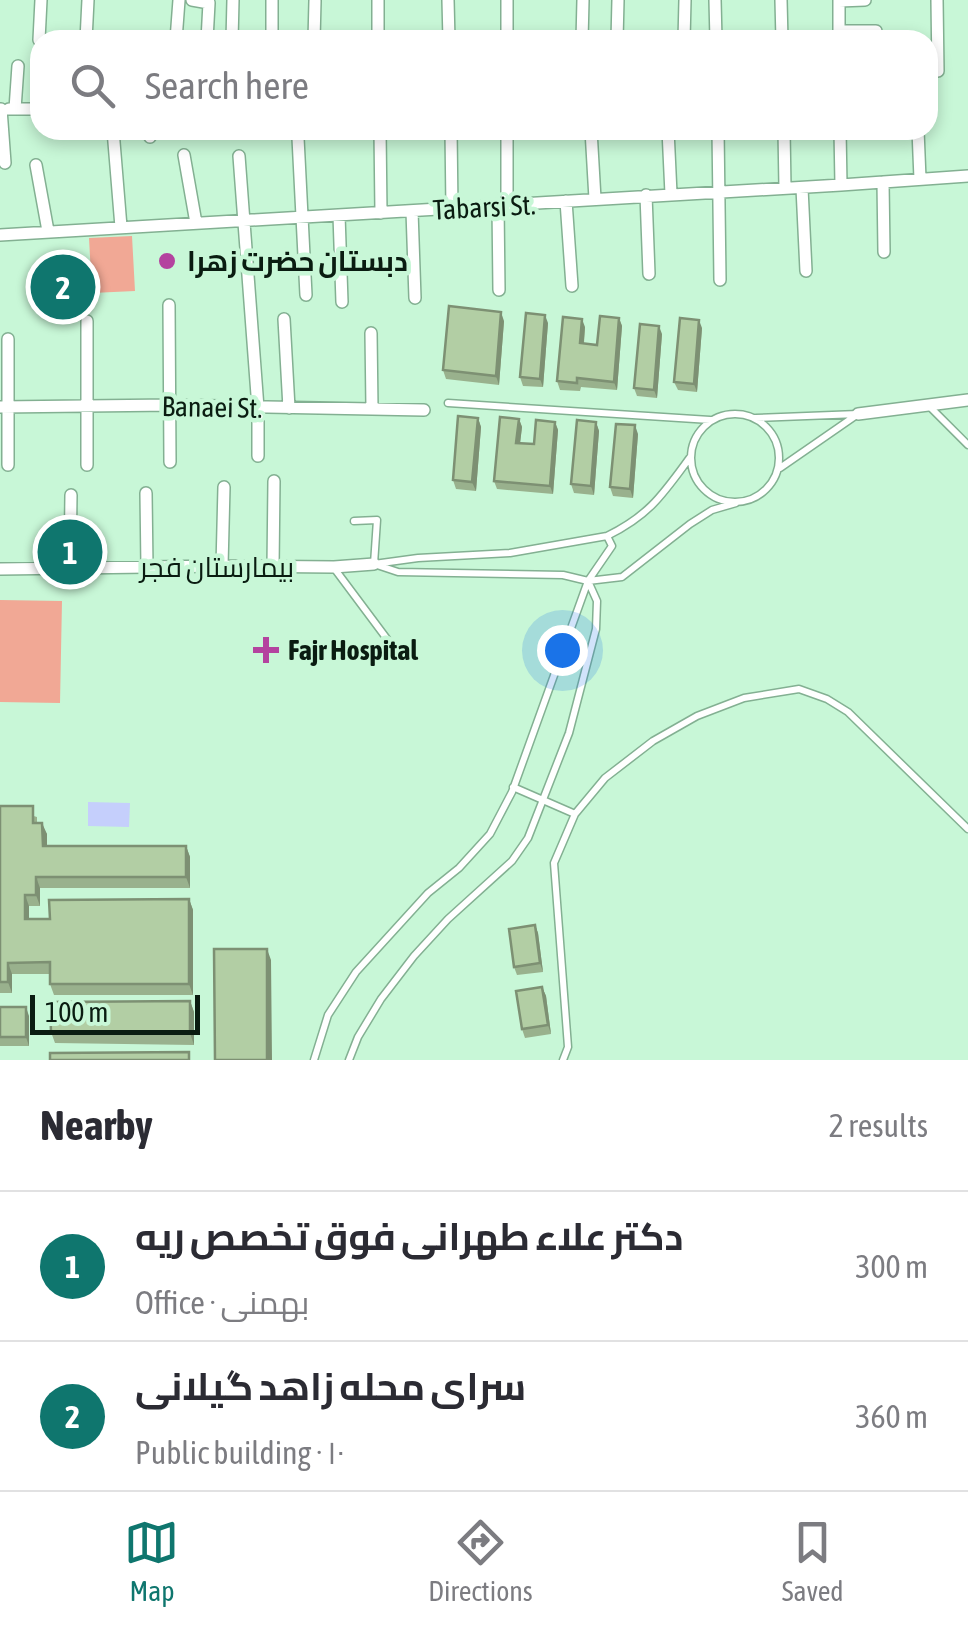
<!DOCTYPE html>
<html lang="en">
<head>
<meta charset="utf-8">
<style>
	:root { --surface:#fff; --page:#f7f7f7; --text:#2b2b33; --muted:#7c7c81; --line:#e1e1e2; --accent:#0f766e }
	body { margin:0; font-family:"Asap Condensed",Cairo,sans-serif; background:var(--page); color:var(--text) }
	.scale { position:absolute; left:30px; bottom:25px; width:170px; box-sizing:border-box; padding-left:10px; border:5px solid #0a1c11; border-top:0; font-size:28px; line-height:35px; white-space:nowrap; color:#0a1c11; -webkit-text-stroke:8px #c8f7d7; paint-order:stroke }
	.you { position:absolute; left:562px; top:650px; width:35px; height:35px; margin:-25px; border:8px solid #fff; border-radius:50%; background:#1a73e8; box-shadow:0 0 0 15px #1a73e833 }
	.badge { display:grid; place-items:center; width:65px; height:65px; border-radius:50%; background:var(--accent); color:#fff; font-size:32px; font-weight:700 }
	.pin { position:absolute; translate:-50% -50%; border:5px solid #fff; box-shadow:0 2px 10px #0006 }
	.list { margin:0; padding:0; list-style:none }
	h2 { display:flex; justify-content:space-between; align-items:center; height:130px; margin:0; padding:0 40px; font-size:42px }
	h2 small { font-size:32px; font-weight:400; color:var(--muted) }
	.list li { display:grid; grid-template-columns:65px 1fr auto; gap:30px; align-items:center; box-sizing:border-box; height:150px; padding:0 40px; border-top:2px solid var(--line) }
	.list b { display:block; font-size:38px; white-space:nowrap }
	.list p { margin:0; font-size:32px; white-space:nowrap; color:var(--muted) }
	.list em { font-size:32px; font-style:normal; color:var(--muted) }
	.icon { flex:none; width:55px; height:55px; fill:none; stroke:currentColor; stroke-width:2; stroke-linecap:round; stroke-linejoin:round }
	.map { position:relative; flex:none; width:968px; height:1060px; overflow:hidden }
	.search { position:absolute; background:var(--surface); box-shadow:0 5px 15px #0003; left:30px; right:30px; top:30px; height:110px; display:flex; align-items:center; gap:25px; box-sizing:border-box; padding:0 35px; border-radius:30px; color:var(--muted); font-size:38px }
	.sheet { height:430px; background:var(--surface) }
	nav { display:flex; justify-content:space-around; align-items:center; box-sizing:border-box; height:140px; border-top:2px solid var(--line); background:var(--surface); font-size:28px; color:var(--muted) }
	nav a { display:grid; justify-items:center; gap:5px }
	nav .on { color:var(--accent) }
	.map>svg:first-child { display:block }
	.green { fill:#f1a895 }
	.water { fill:#c5cffc }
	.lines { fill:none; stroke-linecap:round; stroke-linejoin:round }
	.lane-casing { stroke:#83b092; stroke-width:9 }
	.street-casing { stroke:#83b092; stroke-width:14 }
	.lane { stroke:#fff; stroke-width:6 }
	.street { stroke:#fff; stroke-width:11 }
	.wall { fill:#99b18d }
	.shaded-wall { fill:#7d9073 }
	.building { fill:#b2cea4; stroke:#7d9073; stroke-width:2.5 }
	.poi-dot { fill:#b4439f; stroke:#c8f7d7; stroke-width:4 }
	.labels { text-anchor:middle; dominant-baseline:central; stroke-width:9; stroke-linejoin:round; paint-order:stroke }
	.street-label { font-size:28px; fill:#0a1c11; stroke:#c8f7d7 }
	.poi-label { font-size:28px; font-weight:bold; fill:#0a1c11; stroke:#c8f7d7; text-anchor:start }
</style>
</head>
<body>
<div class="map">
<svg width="968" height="1060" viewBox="0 0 968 1060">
	<rect width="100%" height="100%" fill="#c8f7d7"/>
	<path class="green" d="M 132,236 L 135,291 L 92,293 L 89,238 Z
		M 0,600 L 62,601 L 60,703 L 0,702 Z"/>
	<path class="water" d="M 88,802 L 130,803 L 129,827 L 88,826 Z"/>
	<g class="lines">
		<defs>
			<path id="lane" d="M 448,403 L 710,420
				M 928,405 L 968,445
				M691 458a44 44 0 1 1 88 0a44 44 0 1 1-88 0Z
				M 756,418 L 858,414 L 780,468
				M 354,521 L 377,520 L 374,564
				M 334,568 L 393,647
				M 588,581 L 563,575 L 398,572 L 374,564 L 418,558 L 510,553 L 607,536
				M 513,787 L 575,814
				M 314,1060 L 328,1015 L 356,972 L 428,893 L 459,868 L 490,834 L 512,792 L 588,581 L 612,546 L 607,536 C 650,515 663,494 691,456
				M 349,1060 L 358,1037 L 381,999 L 414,956 L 448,919 L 512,861 L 528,838 L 569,733 L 596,629 L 597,601 L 588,581 L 622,577 L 690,524 L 712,510 L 736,503
				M 563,1060 L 568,1047 L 554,863 L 575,814 L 605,778 L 653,741 L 697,716 L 744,698 L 799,689 L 827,699 L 848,712 L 968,829"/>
			<path id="street" d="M 192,0 L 209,3 L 207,40
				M 272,0 L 272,40
				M 378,0 L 378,40
				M 448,0 L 449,40
				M 507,0 L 507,40
				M 715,0 L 716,40
				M 781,0 L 782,40
				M 839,0 L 839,40
				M 937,0 L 938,71
				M 839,1 L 865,0
				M 839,31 L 876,31
				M 39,40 L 41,0
				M 86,40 L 88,0
				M 176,40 L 179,0
				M 232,40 L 233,0
				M 314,40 L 315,1
				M 582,40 L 583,0
				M 617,40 L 618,0
				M 684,40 L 685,0
				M 1,109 L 5,163
				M 9,109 L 40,109
				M 15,109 L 18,66
				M 113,130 L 121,227
				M 380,130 L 381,213
				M 451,130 L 452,209
				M 507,130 L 507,206
				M 591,130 L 595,199
				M 668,130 L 671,194
				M 718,130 L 720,280
				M 784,130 L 785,188
				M 840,130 L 841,185
				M 918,130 L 920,179
				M 150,137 L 150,130
				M 298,138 L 306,295
				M 184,155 L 196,223
				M 239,156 L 258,408 L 258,456
				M 36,165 L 48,231
				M 883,182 L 884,252
				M 802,188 L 806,271
				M 646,195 L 649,274
				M 566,201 L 572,286
				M 498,206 L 499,290
				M 412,211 L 415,298
				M 339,215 L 342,302
				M 0,235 L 841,185 L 968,176
				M 169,305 L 170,462
				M 284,319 L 289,408
				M 87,321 L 87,465
				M 371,333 L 372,408
				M 0,407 L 171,405 L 424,410
				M 858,414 L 968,400
				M 8,465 L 8,339
				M 146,493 L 147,567
				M 222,566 L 224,487
				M 70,567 L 71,495
				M 273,567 L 274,481
				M 0,569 L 222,566 L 334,567 L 374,564"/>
		</defs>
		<use href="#lane" class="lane-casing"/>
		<use href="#street" class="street-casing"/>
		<use href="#lane" class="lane"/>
		<use href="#street" class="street"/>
	</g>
	<path class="wall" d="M 71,259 L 74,268 L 77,298 L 56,298 L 53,289 Z
		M 619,318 L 622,326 L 617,390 L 581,387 L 580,391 L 560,390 L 557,381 L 585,327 L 584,343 L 597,345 Z
		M 504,321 L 499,385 L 446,379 L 443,370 Z
		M 548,323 L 543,387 L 523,386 L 520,377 Z
		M 702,328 L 697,392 L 678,390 L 674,382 Z
		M 662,334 L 657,398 L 637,396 L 634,388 Z
		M 478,418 L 481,427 L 476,491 L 456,489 L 453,480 Z
		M 519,419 L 522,427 L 520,443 L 534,444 L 555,422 L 558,430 L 553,494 L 497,489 L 494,481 Z
		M 596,422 L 599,431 L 594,495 L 574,493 L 571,484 Z
		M 638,434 L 633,498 L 613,496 L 610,487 Z
		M 0,806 L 37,817 L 37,823 L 47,834 L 47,846 L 186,846 L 190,857 L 190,888 L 40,888 L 40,906 L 29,906 L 29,919 L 50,919 L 189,899 L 193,910 L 193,995 L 54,995 L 50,984 L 50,974 L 12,974 L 12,993 L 0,993 Z
		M 535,925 L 538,933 L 543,972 L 517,975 L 514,967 Z
		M 542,987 L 546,996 L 551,1034 L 525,1038 L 522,1029 Z
		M 190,1001 L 194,1012 L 194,1045 L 55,1043 L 51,1032 Z
		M 0,1007 L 29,1016 L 29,1046 L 0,1046 Z"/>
	<path class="shaded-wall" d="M 71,259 L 74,268 L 77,298 L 74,289 Z
		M 501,312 L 504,321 L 499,385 L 496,376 Z
		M 545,315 L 548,323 L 543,387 L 540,379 Z
		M 619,318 L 622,326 L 617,390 L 614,382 Z
		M 582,319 L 585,327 L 583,352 L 580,343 Z
		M 699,320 L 702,328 L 697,392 L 694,384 Z
		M 659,326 L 662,334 L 657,398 L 654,390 Z
		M 478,418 L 481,427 L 476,491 L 472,482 Z
		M 519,419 L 522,427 L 519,452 L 516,443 Z
		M 555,422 L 558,430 L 553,494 L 550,486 Z
		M 596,422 L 599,431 L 594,495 L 591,486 Z
		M 635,425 L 638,434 L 633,498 L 630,489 Z
		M 42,823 L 47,834 L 47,858 L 43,846 Z
		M 186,846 L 190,857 L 190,888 L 186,877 Z
		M 36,877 L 40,888 L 40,906 L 36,895 Z
		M 25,895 L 29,906 L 29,930 L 25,919 Z
		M 189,899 L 193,910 L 193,995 L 189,984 Z
		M 535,925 L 538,933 L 543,972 L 540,963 Z
		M 267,949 L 271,960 L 272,1060 L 267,1060 Z
		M 8,963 L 12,974 L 12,993 L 8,982 Z
		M 542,987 L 546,996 L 551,1034 L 548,1025 Z
		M 190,1001 L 194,1012 L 194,1045 L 190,1033 Z
		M 26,1007 L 29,1016 L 29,1046 L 26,1037 Z"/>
	<path class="building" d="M 71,259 L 74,289 L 53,289 L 51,260 Z
		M 449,306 L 501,312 L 496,376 L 443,370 Z
		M 526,313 L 545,315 L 540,379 L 520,377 Z
		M 600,316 L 619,318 L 614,382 L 577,378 L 577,383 L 557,381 L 563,317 L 582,319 L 580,343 L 597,345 Z
		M 680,318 L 699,320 L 694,384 L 674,382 Z
		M 640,324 L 659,326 L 654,390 L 634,388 Z
		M 458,416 L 478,418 L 472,482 L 453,480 Z
		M 500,417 L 519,419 L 516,443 L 534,444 L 536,420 L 555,422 L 550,486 L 494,481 Z
		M 577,420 L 596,422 L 591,486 L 571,484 Z
		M 616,424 L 635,425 L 630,489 L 610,487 Z
		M 0,806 L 33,806 L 33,823 L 42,823 L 43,846 L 186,846 L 186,877 L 36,877 L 36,895 L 25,895 L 25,919 L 50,919 L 49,900 L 189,899 L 189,984 L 50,984 L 50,962 L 8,963 L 8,982 L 0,982 Z
		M 535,925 L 540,963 L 514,967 L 509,929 Z
		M 214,949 L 267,949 L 267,1060 L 215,1060 Z
		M 542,987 L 548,1025 L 522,1029 L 516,991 Z
		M 190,1001 L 190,1033 L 51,1032 L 50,1002 Z
		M 0,1007 L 26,1007 L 26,1037 L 0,1037 Z
		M 189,1052 L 189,1060 L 50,1060 L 50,1053 Z"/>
	<g class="poi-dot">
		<circle cx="167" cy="261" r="10"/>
		<path d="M261 635h10v10h10v10h-10v10h-10v-10h-10v-10h10z"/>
	</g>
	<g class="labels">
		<g class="street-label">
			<text transform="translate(484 207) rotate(-3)">Tabarsi St.</text>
			<text transform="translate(212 407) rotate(1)">Banaei St.</text>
			<text x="217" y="567">بیمارستان فجر</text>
		</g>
		<g class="poi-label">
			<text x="187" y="261">دبستان حضرت زهرا</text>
			<text x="288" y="650">Fajr Hospital</text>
		</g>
	</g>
</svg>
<div class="scale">100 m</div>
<div class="you"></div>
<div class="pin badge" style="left:70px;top:552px">1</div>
<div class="pin badge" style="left:63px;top:287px">2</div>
<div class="search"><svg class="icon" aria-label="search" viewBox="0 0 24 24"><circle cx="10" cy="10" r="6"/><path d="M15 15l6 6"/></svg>Search here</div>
</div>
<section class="sheet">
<h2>Nearby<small>2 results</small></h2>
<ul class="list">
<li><span class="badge">1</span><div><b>دکتر علاء طهرانی فوق تخصص ریه</b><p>Office · بهمنی</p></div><em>300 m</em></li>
<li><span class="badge">2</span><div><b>سرای محله زاهد گیلانی</b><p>Public building · ۱۰</p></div><em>360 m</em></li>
</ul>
</section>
<nav>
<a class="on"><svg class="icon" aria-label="map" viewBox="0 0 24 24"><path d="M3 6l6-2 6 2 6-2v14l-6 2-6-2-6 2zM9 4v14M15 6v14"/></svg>Map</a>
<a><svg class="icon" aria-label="directions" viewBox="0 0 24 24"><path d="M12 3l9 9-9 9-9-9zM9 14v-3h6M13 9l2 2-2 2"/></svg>Directions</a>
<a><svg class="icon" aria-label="saved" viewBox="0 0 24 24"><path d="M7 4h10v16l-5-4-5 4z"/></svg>Saved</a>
</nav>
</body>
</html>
